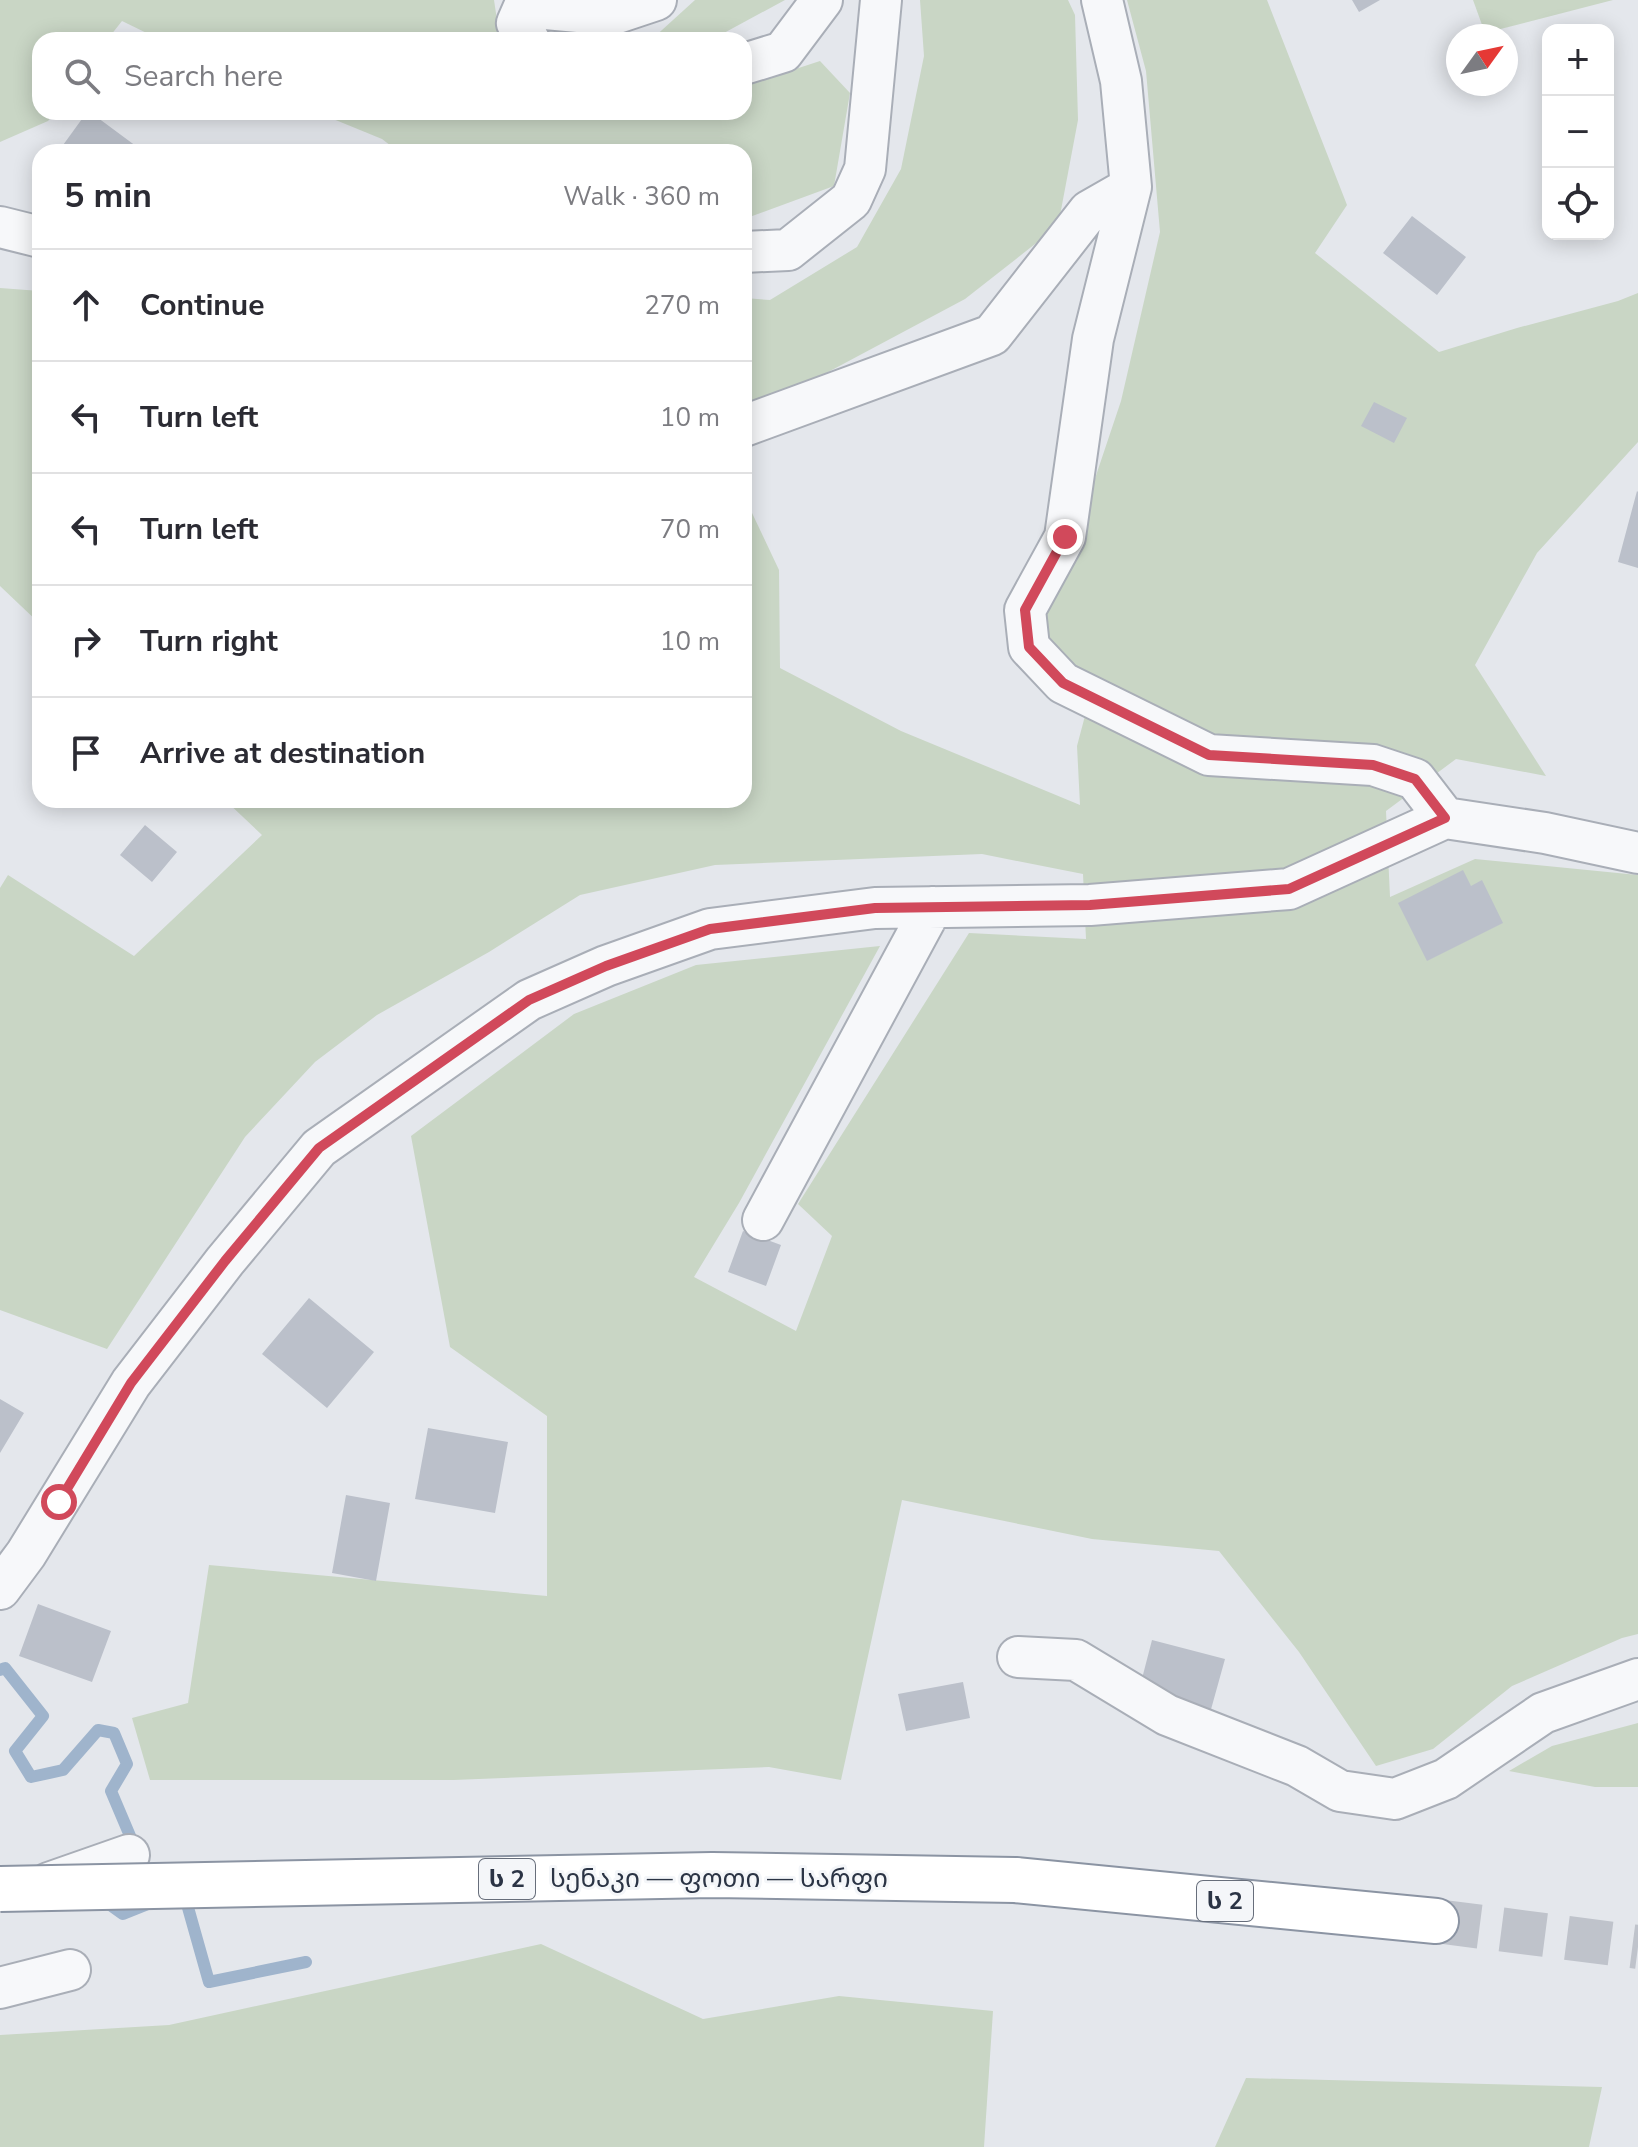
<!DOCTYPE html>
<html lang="en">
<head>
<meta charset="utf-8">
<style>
	:root { --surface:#fff; --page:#f2f2f3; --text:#2b2b33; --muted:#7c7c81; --line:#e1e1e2 }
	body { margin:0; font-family:"Nunito Sans","Noto Sans Georgian",sans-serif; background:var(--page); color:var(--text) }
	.controls { position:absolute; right:24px; top:24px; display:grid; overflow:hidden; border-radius:16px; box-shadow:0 4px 20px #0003 }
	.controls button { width:72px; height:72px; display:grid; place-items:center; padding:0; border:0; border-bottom:2px solid var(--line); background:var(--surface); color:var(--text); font:40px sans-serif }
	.compass { position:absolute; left:1446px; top:24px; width:72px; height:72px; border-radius:50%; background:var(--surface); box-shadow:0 4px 20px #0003; rotate:57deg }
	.stop { position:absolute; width:24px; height:24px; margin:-18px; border:6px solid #d1495b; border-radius:50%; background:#fff }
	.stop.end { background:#d1495b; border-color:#fff; box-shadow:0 2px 8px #0008 }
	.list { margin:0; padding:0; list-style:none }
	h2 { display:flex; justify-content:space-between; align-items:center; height:104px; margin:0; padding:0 32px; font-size:34px }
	h2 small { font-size:26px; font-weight:400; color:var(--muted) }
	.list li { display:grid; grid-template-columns:52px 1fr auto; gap:24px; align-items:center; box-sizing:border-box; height:112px; padding:0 32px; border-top:2px solid var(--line) }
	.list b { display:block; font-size:30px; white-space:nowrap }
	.list em { font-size:26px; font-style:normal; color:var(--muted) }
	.icon { flex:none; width:44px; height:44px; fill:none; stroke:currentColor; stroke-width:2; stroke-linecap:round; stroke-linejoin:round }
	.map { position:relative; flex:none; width:1638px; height:2147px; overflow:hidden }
	.search { position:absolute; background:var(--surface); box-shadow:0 4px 20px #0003; left:32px; top:32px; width:720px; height:88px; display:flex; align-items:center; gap:20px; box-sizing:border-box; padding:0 28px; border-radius:24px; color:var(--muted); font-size:30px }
	.panel { position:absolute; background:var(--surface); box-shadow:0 4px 20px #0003; left:32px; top:144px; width:720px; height:664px; border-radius:24px }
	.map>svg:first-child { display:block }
	.green { fill:#c9d6c5 }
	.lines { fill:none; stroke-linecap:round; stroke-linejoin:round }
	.stream { stroke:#9fb4cc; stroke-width:12 }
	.building { fill:#bbc0ca }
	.highway-tunnel { stroke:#bfc3cb; stroke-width:44; stroke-dasharray:44 22; stroke-linecap:butt }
	.minor-casing { stroke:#a9aeb7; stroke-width:44 }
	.highway-casing { stroke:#8b94a3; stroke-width:48 }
	.minor { stroke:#f7f8fa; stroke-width:40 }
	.highway { stroke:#fff; stroke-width:44 }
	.highway-bridge-casing { stroke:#8b94a3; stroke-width:48; stroke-linecap:butt }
	.highway-bridge { stroke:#fff; stroke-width:44 }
	.route { stroke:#d1495b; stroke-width:10 }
	.labels { text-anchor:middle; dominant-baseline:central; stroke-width:6; stroke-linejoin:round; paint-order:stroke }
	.shield { fill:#f4f6f9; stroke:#676e7b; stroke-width:2 }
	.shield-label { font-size:24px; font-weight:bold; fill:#2b3445 }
	.street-label { font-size:26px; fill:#2b3445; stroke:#f4f6f9 }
</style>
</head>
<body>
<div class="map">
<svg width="1638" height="2147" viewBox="0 0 1638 2147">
	<rect width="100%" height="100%" fill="#e4e7ec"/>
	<path class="green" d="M 0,0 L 494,0 L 500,40 L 161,40 L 122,21 L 107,40 L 40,40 L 40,112 L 55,112 L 48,121 L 0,142 Z
		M 695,0 L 785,0 L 711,40 L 651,40 Z
		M 920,0 L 1068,0 L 1075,15 L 1078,120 L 1058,226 L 965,299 L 815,379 L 744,406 L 744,298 L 770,300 L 857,247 L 901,169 L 924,56 Z
		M 1127,0 L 1267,0 L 1347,205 L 1315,253 L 1439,352 L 1517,328 L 1618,301 L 1638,293 L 1638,442 L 1537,553 L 1475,665 L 1546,776 L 1456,759 L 1386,811 L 1390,897 L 1475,859 L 1638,875 L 1638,1634 L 1622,1638 L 1512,1686 L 1433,1749 L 1376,1766 L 1299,1652 L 1219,1551 L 1092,1539 L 902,1500 L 841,1780 L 769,1767 L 454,1780 L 150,1780 L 132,1718 L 188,1703 L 209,1565 L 547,1596 L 547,1416 L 450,1347 L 411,1136 L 574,1014 L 696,965 L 880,946 L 739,1203 L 694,1277 L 796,1331 L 832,1236 L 798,1204 L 969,933 L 1086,939 L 1083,874 L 982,854 L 715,865 L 580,895 L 489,952 L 377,1015 L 315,1062 L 245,1137 L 107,1349 L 0,1310 L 0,888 L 8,875 L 134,956 L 262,835 L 225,800 L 744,800 L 744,496 L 779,570 L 780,668 L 901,731 L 1080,805 L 1077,746 L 1090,697 L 1042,656 L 1039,623 L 1068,559 L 1121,401 L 1160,232 L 1146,71 Z
		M 1473,0 L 1613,0 L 1485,33 Z
		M 820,61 L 850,93 L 834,186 L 744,219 L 744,152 L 399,152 L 382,139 L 316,112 L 744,112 L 744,86 Z
		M 0,288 L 40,291 L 40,624 L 0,586 Z
		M 1638,1723 L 1638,1787 L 1595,1787 L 1509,1771 L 1552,1746 Z
		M 541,1944 L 703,2019 L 839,1996 L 993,2011 L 984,2147 L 0,2147 L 0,2035 L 169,2025 Z
		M 1246,2078 L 1602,2087 L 1589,2147 L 1215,2147 Z"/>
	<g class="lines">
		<path class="stream" d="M 0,1670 L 5,1668 L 43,1716 L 15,1751 L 31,1777 L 63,1770 L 98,1730 L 114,1733 L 127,1764 L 111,1791 L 136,1850
			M 102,1899 L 123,1914 L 153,1902
			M 178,1899 L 187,1904 L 209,1982 L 306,1962"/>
	</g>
	<path class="building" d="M 1352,0 L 1380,0 L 1359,12 Z
		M 87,112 L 90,112 L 144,152 L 58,152 Z
		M 1412,216 L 1466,257 L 1437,295 L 1383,253 Z
		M 1374,402 L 1407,418 L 1394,443 L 1361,426 Z
		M 1637,491 L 1638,492 L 1638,568 L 1618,562 Z
		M 145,825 L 177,852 L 152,882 L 120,855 Z
		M 1463,870 L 1471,886 L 1482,880 L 1503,923 L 1427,961 L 1398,903 Z
		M 743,1231 L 781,1245 L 766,1286 L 728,1272 Z
		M 309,1298 L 374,1352 L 327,1408 L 262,1354 Z
		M 0,1399 L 24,1413 L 0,1453 Z
		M 428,1428 L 508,1442 L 495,1513 L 415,1499 Z
		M 346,1495 L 390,1503 L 376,1581 L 332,1573 Z
		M 38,1604 L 111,1631 L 92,1682 L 19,1656 Z
		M 1152,1640 L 1225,1659 L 1210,1713 L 1138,1694 Z
		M 963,1682 L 970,1718 L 906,1731 L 898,1694 Z"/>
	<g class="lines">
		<path class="highway-tunnel" d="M 1436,1921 L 1638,1947"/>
		<defs>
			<path id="minor" d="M 1102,0 L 1121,81 L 1131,187 L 1093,339 L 1065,537 L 1025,610 L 1029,647 L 1063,683 L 1209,755 L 1373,765 L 1415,779 L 1445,818
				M 529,40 L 517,23 L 524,7 L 611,15 L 656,0
				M 744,64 L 783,52 L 822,0
				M 0,227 L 40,237
				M 744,252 L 788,250 L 851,200 L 865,169 L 881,0
				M 744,426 L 992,335 L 1089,211 L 1131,187
				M 763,1220 L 932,907
				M 0,1589 L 26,1554 L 131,1383 L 225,1261 L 319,1148 L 529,1000 L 606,966 L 710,929 L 875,908 L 1090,905 L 1289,889 L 1445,818 L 1545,833 L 1638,853
				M 1018,1657 L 1076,1660 L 1167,1715 L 1297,1766 L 1340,1791 L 1395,1799 L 1446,1779 L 1543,1713 L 1638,1679
				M 49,1883 L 129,1855
				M 0,1988 L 70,1970"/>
			<path id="highway" d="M 1015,1880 L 1436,1921"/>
		</defs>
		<use href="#minor" class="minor-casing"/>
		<use href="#highway" class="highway-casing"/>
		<use href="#minor" class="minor"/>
		<use href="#highway" class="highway"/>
		<defs>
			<path id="highway-bridge" d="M 0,1889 L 712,1875 L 1015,1880"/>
		</defs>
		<use href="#highway-bridge" class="highway-bridge-casing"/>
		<use href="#highway-bridge" class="highway-bridge"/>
	</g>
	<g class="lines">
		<path class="route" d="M 59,1502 L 131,1383 L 225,1261 L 319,1148 L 529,1000 L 606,966 L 710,929 L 875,908 L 1090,905 L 1289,889 L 1445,818 L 1415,779 L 1373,765 L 1209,755 L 1063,683 L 1029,647 L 1025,610 L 1065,537"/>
	</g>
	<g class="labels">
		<g class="shield">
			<rect x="479" y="1859" width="56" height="40" rx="6"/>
			<rect x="1197" y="1881" width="56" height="40" rx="6"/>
		</g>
		<g class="shield-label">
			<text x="507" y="1879">ს 2</text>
			<text x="1225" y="1901">ს 2</text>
		</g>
		<g class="street-label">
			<text x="719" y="1878">სენაკი — ფოთი — სარფი</text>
		</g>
	</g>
</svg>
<div class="controls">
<button>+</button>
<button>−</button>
<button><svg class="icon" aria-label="locate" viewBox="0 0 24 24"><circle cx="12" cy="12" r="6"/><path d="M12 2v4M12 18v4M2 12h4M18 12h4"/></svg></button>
</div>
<svg class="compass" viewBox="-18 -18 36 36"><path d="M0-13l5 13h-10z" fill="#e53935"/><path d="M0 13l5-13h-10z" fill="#7c7c81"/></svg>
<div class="stop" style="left:59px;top:1502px"></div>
<div class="stop end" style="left:1065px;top:537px"></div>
<div class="search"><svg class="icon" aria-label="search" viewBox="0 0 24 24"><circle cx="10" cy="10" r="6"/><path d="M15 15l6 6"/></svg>Search here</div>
<section class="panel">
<h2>5 min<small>Walk · 360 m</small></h2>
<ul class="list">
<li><svg class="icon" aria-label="ahead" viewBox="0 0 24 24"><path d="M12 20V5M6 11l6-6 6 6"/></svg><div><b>Continue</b></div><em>270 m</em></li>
<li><svg class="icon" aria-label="left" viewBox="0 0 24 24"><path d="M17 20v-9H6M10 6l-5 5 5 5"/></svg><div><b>Turn left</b></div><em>10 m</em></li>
<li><svg class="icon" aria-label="left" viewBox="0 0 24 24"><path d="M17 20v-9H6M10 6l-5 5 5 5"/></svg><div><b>Turn left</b></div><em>70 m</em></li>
<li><svg class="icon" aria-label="right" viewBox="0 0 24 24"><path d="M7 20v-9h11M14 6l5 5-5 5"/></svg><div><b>Turn right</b></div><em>10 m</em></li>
<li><svg class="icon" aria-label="arrive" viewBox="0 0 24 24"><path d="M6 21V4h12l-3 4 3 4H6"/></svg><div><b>Arrive at destination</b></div></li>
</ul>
</section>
</div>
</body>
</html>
